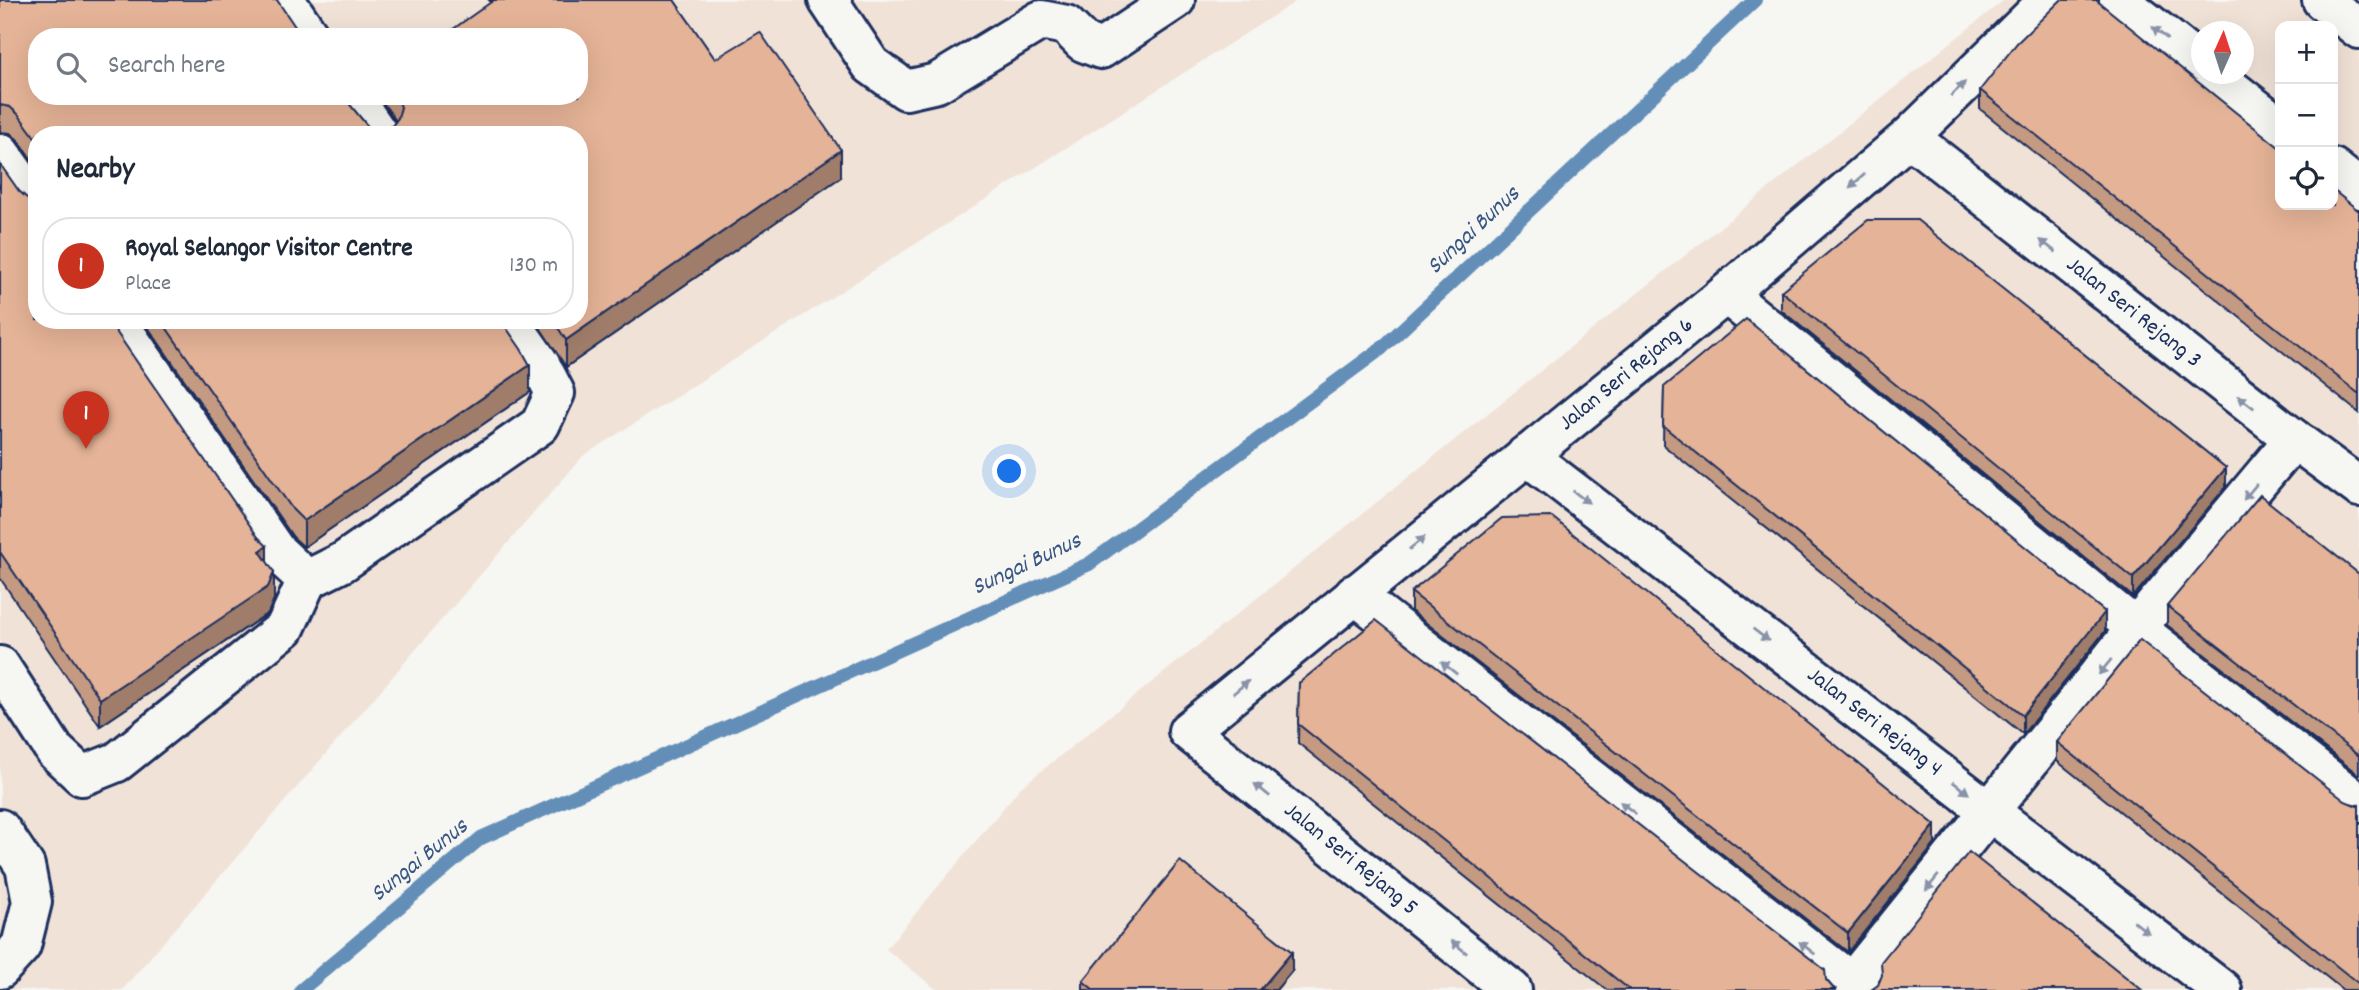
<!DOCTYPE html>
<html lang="en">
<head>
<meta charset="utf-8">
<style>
	:root { --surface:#fff; --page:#f6f6f7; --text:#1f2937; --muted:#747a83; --line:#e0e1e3; --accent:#c8321e }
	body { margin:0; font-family:Dekko,sans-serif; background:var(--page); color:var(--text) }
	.controls { position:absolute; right:21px; top:21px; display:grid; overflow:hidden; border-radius:14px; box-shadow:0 7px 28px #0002 }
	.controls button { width:63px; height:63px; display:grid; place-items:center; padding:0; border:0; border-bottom:2px solid var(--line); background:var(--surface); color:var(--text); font:35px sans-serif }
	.compass { position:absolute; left:2191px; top:21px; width:63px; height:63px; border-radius:50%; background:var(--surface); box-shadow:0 7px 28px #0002; rotate:3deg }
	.you { position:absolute; left:1010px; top:472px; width:24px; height:24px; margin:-18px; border:5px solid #fff; border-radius:50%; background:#1a73e8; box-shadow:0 0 0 10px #1a73e833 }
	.badge { display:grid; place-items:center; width:46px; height:46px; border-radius:50%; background:var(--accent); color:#fff; font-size:23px; font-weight:700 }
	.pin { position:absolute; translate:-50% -58px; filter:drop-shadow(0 2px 4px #0008) }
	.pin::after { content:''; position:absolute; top:37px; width:24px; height:21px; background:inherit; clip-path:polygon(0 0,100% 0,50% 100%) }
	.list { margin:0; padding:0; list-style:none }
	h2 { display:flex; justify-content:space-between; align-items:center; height:91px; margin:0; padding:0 28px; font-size:30px }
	h2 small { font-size:23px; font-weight:400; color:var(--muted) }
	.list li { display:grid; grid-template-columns:46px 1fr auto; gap:21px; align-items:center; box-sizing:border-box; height:98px; margin:0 14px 14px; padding:0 14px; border:2px solid var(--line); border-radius:28px }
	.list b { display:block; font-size:26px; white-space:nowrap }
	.list p { margin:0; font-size:23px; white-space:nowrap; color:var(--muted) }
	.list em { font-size:23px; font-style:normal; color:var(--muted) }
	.icon { flex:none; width:38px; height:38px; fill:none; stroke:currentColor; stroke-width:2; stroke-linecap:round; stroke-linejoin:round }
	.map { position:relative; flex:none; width:2359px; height:990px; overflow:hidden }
	.search { position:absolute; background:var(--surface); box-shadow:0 7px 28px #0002; left:28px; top:28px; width:560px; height:77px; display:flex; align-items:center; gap:18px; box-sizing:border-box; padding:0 24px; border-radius:28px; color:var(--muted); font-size:26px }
	.panel { position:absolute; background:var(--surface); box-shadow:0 7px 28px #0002; left:28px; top:126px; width:560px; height:203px; border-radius:28px }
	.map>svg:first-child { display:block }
	.built { fill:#f1e2d7; fill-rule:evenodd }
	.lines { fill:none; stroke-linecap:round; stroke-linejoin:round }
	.stream { stroke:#648eb8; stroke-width:14 }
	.minor-casing { stroke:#1b2f5e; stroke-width:44 }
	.minor { stroke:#f6f6f2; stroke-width:38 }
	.wall { fill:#c59a82; stroke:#1b2f5e; stroke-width:2 }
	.shaded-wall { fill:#a07d6a; stroke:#1b2f5e; stroke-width:2 }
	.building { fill:#e5b397; stroke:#1b2f5e; stroke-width:2 }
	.oneway { fill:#8892a8 }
	.labels { text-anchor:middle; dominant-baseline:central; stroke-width:5; stroke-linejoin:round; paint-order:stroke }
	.street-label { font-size:23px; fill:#1b2f5e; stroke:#f6f6f2 }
	.water-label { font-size:24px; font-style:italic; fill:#395684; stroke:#f6f6f2 }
</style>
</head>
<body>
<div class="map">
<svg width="2359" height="990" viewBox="0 0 2359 990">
	<rect width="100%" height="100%" fill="#f6f6f2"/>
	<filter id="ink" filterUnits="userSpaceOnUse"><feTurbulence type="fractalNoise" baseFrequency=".0143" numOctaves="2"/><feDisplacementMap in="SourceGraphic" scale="14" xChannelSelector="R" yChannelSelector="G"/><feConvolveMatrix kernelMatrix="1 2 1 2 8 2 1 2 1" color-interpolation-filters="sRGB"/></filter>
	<g filter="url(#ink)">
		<path class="built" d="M 0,0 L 1298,0 L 583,456 L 122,990 L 0,990 ZM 37,37 L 579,37 L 579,96 L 37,96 ZM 37,135 L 579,135 L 579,320 L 37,320 Z
			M 2004,0 L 2359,0 L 2359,990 L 937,990 L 886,949 L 1020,788 ZM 2280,26 L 2333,26 L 2333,205 L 2280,205 ZM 2202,32 L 2244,32 L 2244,74 L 2202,74 Z"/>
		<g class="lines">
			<path class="stream" d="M 301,990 L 481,838 L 1089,564 L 1382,348 L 1755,0"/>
			<defs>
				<g id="minor">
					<path d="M 285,0 L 310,37"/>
					<path d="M 828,0 L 871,65 L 906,90 L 937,83 L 1041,20 L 1066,25 L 1083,42 L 1101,49 L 1175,0"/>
					<path d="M 2119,0 L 2202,65"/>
					<path d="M 2322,0 L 2359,29"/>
					<path d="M 2212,74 L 2280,127"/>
					<path d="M 352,96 L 379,135"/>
					<path id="s1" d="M 1909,137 L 2294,439 L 2359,487"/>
					<path d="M 0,153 L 37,205"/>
					<path d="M 2333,168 L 2359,189"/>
					<path d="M 1726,294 L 2136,628 L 2359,803"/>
					<path d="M 116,320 L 276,551 L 307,580 L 343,562 L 540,425 L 555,393 L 540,364 L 509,320"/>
					<path id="s2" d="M 1526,455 L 2222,990"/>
					<path d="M 1354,594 L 1861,990"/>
					<path d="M 0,666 L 55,751 L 82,776 L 117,762 L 285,628 L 307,580"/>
					<path d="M 0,829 L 25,866 L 32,902 L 21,946 L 0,969"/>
					<path id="s3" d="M 1512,990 L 1188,731 L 1726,294 L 1909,137 L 2049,0"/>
					<path d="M 1846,990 L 2136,628 L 2294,439"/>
				</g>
			</defs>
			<use href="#minor" class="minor-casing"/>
			<use href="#minor" class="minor"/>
		</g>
		<path class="wall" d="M 0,0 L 348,103 L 369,128 L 381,130 L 392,126 L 396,121 L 384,104 L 384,96 L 579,96 L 489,0 L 674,0 L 715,59 L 841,177 L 566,367 L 535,320 L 579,320 L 579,135 L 37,135 L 37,167 L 18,140 L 10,133 L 0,132 Z
			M 1980,90 L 2359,211 L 2359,413 L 1980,109 Z
			M 0,164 L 37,320 L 267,562 L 274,599 L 268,613 L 100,726 L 0,578 Z
			M 1781,291 L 2226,487 L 2133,597 L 1781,310 Z
			M 143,320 L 501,320 L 530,392 L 304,547 L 293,537 Z
			M 1664,387 L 2105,631 L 2023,734 L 1663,445 Z
			M 2359,574 L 2359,775 L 2167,625 L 2167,606 Z
			M 1411,592 L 1935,844 L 1848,952 L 1411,611 Z
			M 1299,683 L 1826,980 L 1833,988 L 1837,990 L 1607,990 L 1298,743 Z
			M 2057,742 L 2359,805 L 2359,990 L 2343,990 L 2057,761 Z
			M 1292,971 L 1276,990 L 1083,990 L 1083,981 Z"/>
		<path class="shaded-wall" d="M 841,150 L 841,177 L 566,367 L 566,340 Z
			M 530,365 L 530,392 L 304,547 L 304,521 Z
			M 2226,468 L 2226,487 L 2133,597 L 2133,578 Z
			M 267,546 L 267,573 L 260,551 Z
			M 274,572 L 274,599 L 268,613 L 100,726 L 100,699 Z
			M 2105,612 L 2105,631 L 2023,734 L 2023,715 Z
			M 1935,825 L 1935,844 L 1848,952 L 1848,933 Z
			M 1292,952 L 1292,971 L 1276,990 L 1260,990 Z"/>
		<path class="building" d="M 0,0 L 277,0 L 302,37 L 37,37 L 37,96 L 343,96 L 369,128 L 381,130 L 392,126 L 398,118 L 401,107 L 397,96 L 579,96 L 579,37 L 442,37 L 494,0 L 674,0 L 715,59 L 760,32 L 841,150 L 566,340 L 553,320 L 579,320 L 579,135 L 37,135 L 37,140 L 18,114 L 10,107 L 0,105 Z
			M 2061,0 L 2096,0 L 2280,148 L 2280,205 L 2333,205 L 2333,190 L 2359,211 L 2359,394 L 1980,90 L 2017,43 Z
			M 0,164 L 19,191 L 27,198 L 37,200 L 37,320 L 108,320 L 258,537 L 267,546 L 260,551 L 274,572 L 268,587 L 100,699 L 0,552 Z
			M 1868,220 L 1917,220 L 2226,468 L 2133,578 L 1781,291 Z
			M 1746,319 L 2105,612 L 2023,715 L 1663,426 L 1664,387 Z
			M 161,320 L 501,320 L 521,349 L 530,365 L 304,521 L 293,510 Z
			M 2260,495 L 2359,574 L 2359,756 L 2167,606 Z
			M 1552,517 L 1935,825 L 1848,933 L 1411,592 L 1502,518 Z
			M 1376,620 L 1825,970 L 1826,980 L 1833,988 L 1837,990 L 1630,990 L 1298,724 L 1299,683 Z
			M 2140,640 L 2345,801 L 2357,806 L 2359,805 L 2359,984 L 2057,742 Z
			M 1969,852 L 2142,990 L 1871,990 L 1878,985 L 1882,975 L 1881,962 Z
			M 1180,861 L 1292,952 L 1260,990 L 1094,990 L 1083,981 Z"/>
		<defs><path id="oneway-solid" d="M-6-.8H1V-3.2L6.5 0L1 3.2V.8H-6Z" transform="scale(1.75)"/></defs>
		<g class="oneway">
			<use href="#oneway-solid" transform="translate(2160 33) rotate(-142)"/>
			<use href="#oneway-solid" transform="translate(1958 89) rotate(-44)"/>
			<use href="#oneway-solid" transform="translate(1857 181) rotate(139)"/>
			<use href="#oneway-solid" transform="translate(2048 246) rotate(-142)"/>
			<use href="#oneway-solid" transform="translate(2246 402) rotate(-142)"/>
			<use href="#oneway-solid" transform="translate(2250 492) rotate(130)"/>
			<use href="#oneway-solid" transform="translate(1581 497) rotate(37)"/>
			<use href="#oneway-solid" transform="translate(1417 543) rotate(-39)"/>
			<use href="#oneway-solid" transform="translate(1761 635) rotate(37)"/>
			<use href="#oneway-solid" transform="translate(2105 667) rotate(129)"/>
			<use href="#oneway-solid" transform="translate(1449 668) rotate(-142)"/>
			<use href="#oneway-solid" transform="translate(1241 687) rotate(-40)"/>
			<use href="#oneway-solid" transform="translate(1961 788) rotate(37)"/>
			<use href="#oneway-solid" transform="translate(1262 790) rotate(-141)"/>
			<use href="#oneway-solid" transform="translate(1628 808) rotate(-142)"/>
			<use href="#oneway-solid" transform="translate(1932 883) rotate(129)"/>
			<use href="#oneway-solid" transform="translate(2141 927) rotate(38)"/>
			<use href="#oneway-solid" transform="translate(1459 947) rotate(-141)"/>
			<use href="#oneway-solid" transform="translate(1807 948) rotate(-142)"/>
		</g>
	</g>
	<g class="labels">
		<g class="street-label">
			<text stroke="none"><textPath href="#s1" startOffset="285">Jalan Seri Rejang 3</textPath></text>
			<text stroke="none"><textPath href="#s3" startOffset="980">Jalan Seri Rejang 6</textPath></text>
			<text stroke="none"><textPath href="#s2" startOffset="439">Jalan Seri Rejang 4</textPath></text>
			<text transform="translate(1350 860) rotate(39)">Jalan Seri Rejang 5</text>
		</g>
		<g class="water-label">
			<text transform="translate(1474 231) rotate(-43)">Sungai Bunus</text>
			<text transform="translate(1027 565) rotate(-25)">Sungai Bunus</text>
			<text transform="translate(420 861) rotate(-39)">Sungai Bunus</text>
		</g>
	</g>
</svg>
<div class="controls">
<button>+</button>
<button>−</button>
<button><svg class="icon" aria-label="locate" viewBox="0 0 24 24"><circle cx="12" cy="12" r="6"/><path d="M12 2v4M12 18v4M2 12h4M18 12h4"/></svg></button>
</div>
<svg class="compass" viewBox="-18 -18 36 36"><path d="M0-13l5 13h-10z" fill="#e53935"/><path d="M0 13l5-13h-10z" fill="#747a83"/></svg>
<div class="you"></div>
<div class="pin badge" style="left:86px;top:449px">1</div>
<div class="search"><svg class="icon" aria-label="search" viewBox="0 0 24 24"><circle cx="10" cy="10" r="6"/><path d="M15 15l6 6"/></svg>Search here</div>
<section class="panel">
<h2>Nearby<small></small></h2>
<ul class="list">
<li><span class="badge">1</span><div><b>Royal Selangor Visitor Centre</b><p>Place</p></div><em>130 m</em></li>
</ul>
</section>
</div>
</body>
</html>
